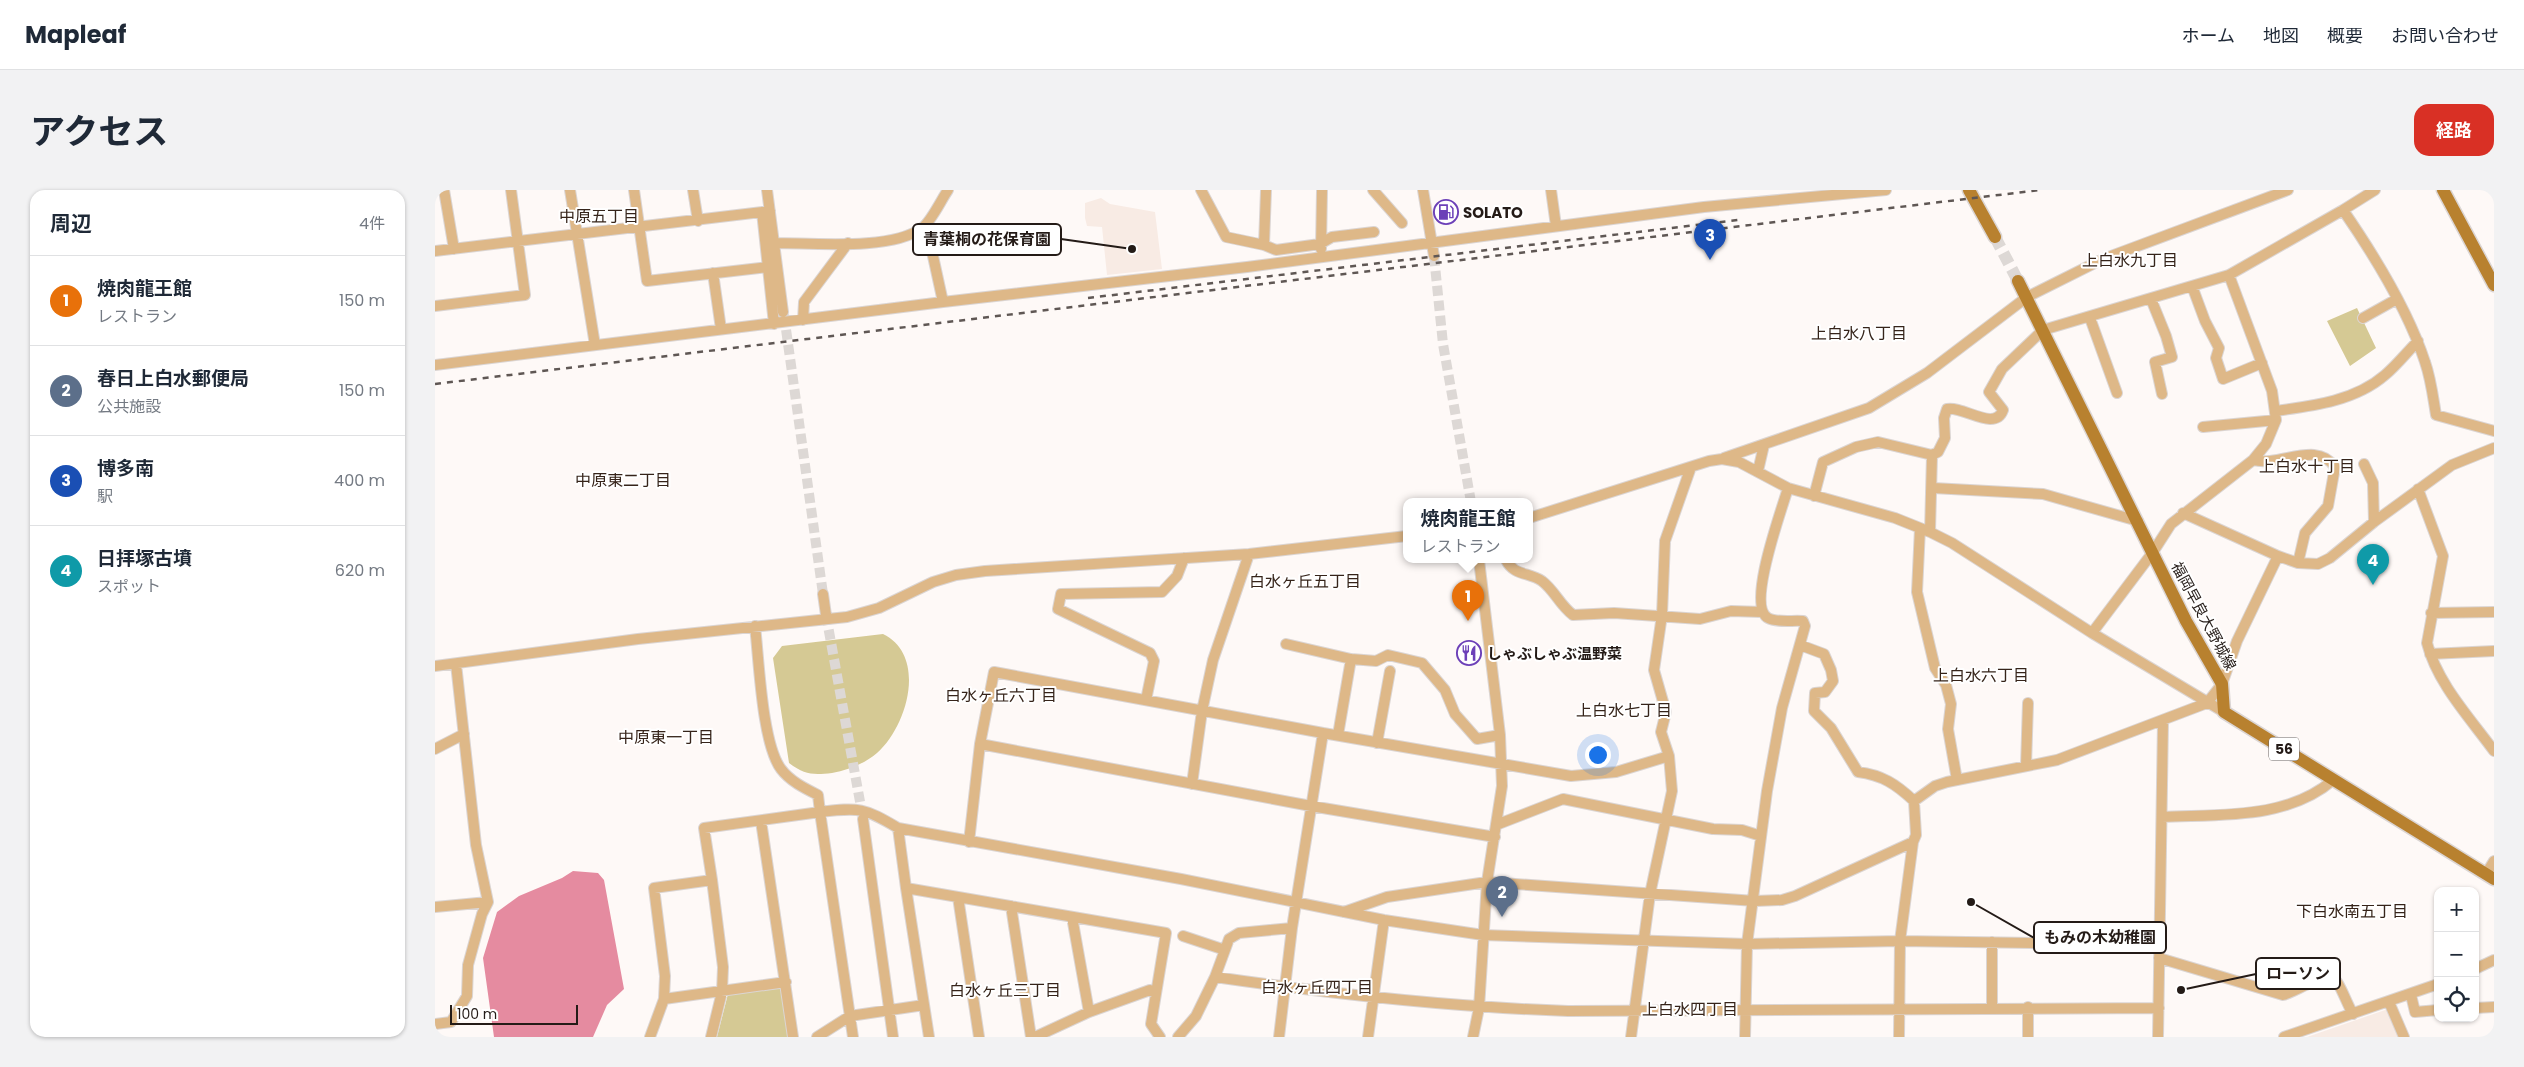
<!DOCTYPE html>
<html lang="ja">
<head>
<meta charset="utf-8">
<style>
	:root { --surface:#fff; --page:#f2f2f3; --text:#1f2937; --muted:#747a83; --line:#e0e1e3; --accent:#d93025 }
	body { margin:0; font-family:Poppins,"Noto Sans JP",sans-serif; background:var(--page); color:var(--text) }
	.controls { position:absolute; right:15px; bottom:15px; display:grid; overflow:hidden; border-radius:10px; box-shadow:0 1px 4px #0004 }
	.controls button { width:45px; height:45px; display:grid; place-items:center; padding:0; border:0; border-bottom:1px solid var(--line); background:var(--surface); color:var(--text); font:25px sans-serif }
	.scale { position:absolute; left:15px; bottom:12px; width:128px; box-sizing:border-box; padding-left:5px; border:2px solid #241b17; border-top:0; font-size:14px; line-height:18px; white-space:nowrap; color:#241b17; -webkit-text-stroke:4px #fff; paint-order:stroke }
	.you { position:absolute; left:1162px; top:564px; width:18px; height:18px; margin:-12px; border:4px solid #fff; border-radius:50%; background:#1a73e8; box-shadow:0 0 0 8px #1a73e833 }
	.badge { display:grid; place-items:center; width:32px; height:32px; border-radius:50%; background:var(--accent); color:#fff; font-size:16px; font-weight:700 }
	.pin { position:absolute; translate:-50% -41px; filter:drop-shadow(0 1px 2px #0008) }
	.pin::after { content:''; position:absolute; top:26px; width:18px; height:15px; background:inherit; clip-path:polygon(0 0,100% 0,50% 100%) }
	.popup { position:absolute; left:968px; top:308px; width:130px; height:65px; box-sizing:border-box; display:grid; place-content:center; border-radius:10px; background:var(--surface); filter:drop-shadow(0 1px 4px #0005); font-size:16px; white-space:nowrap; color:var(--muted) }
	.popup b { font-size:19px; color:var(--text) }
	.popup::after { content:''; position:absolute; left:50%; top:100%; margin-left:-10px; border:10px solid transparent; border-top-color:var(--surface) }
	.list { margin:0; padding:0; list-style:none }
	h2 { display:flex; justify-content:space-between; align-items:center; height:65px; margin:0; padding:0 20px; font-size:21px }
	h2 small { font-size:16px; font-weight:400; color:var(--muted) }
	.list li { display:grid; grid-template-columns:32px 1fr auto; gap:15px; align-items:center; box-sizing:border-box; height:90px; padding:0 20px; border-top:1px solid var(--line) }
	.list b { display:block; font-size:19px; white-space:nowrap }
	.list p { margin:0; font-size:16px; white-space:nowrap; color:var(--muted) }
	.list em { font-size:16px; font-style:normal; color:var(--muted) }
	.icon { flex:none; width:28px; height:28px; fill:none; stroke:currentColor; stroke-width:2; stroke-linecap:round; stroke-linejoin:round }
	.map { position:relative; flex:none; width:2059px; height:847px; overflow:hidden; border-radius:15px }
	header { display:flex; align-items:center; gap:30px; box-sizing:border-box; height:70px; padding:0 25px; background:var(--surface); border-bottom:1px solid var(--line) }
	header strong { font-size:24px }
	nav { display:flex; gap:28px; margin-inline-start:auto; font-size:18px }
	.intro { display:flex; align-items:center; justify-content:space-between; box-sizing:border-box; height:120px; padding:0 30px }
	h1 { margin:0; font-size:35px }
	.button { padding:12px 22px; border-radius:15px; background:var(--accent); color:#fff; font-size:18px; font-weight:700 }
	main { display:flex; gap:30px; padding:0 30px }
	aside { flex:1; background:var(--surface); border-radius:15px; box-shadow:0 1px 4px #0004 }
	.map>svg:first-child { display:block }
	.built { fill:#f8ebe4 }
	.green { fill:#d5c994 }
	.water { fill:#e58ba0 }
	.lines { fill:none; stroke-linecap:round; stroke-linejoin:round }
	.minor-tunnel { stroke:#ddd8d5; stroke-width:10; stroke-dasharray:10 5; stroke-linecap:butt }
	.major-tunnel { stroke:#ddd8d5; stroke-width:12; stroke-dasharray:12 6; stroke-linecap:butt }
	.minor-casing { stroke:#dbd5d3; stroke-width:12 }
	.major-casing { stroke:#dbd5d3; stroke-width:15 }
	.minor { stroke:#deb888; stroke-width:10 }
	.major { stroke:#b8812f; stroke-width:12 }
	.rail { stroke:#5f5754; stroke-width:2.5; stroke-dasharray:6 6; stroke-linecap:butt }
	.labels { text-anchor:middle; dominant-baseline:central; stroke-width:4; stroke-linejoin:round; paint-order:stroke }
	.shield { fill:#fff; stroke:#665f5d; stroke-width:1 }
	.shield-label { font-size:14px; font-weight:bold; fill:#241b17 }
	.poi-label { font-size:15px; font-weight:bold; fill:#241b17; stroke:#fff; text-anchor:start }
	.street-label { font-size:15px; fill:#241b17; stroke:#fff }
	.neighbourhood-label { font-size:16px; fill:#36241a; stroke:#fff }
	.leader { fill:none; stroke:#241b17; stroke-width:2 }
	.callout-dot { fill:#241b17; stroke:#fff; stroke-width:2 }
	.callout { fill:#fff; stroke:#241b17; stroke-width:2 }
	.callout-label { font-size:16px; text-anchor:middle; font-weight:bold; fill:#241b17 }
</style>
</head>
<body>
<header>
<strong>Mapleaf</strong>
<nav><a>ホーム</a><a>地図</a><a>概要</a><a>お問い合わせ</a></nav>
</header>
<div class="intro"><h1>アクセス</h1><a class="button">経路</a></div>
<main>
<aside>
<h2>周辺<small>4件</small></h2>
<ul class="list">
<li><span class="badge" style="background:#e8710a">1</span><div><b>焼肉龍王館</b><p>レストラン</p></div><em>150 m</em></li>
<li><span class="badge" style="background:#5c6f8a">2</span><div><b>春日上白水郵便局</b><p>公共施設</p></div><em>150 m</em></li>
<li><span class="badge" style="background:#1a4fb4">3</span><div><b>博多南</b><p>駅</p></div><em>400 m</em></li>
<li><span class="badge" style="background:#0f9aa8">4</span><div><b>日拝塚古墳</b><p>スポット</p></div><em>620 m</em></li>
</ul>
</aside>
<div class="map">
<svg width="2059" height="847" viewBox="0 0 2059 847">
	<rect width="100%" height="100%" fill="#fef9f7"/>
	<path class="built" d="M 666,8 L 675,14 L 720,22 L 727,79 L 672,85 L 667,37 L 652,36 L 650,28 L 650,13 Z
		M 1953,819 L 1965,847 L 1872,847 Z"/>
	<path class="green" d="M 1922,118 L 1941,158 L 1915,176 L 1892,131 Z
		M 448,444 C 493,466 472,537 442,563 C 429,574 413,580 397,583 C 378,585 370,585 354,573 L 338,468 L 347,456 Z
		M 347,797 L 354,847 L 282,847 L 293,804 Z"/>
	<path class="water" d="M 138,681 L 163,683 L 169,690 L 189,799 L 172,815 L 158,847 L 59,847 L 48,768 L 62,722 L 84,706 L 127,688 Z"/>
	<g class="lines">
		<path class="minor-tunnel" d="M 999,66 L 1008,154 L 1036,312
			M 349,125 L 388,404
			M 391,425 L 428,628"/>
		<path class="major-tunnel" d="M 1560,47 L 1583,91"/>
		<defs>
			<path id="minor" d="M 9,0 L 19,59
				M 135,0 L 160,155
				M 199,0 L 212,91 L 333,77
				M 258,0 L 263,31
				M 332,0 L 348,122
				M 766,0 L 791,47 L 829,55 L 841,60 L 885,54 L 897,47 L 939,42
				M 938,0 L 967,33
				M 988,0 L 999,66
				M 1116,0 L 1121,36
				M 1940,0 L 1908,20 C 1939,65 1973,120 1990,172 C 1996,189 1998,207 2001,225 L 2059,241
				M 327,22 L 339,134
				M 488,38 L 496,57 L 508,112
				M 339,53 C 378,53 456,61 487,38 C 496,32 506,10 513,0
				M 829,55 L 831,0
				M 886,59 L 887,0
				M 0,61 L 335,21
				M 278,83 L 286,139
				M 1757,96 L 1770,131 L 1784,158 L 1781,168 L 1788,189 L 1827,173
				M 1716,109 L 1731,146 L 1737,167 L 1720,172 L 1727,204
				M 0,116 L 90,105 L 76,0
				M 1655,128 L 1682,203
				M 1928,128 L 1962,109
				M 368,130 L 369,112 L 413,53
				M 0,175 L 508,112 L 812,77 L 1269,17 L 1451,0
				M 1840,221 C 1878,216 1920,211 1950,185 C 1962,175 1972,162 1983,151
				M 1768,237 L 1841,230
				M 1289,268 L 1434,218 L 1492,183 L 1592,107 L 1668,69 L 1853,0
				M 1818,270 C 1846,277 1881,250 1900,277 L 1893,316 L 1870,343 L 1863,373
				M 1929,274 L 1938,293 L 1939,332
				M 1323,281 L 1329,255
				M 1498,298 L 1608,304 L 1703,331
				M 1983,299 L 2008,366 L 1992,453 C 2002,493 2035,528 2059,561
				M 1379,306 L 1388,272 L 1421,257 L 1443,252 L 1497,265
				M 1748,323 L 1843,366
				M 1094,328 L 1274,271 L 1287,269 L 1304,272 L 1353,298 L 1460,328 L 1495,342 L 1517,353 L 1657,443 L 1789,522
				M 1485,338 L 1482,402 L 1500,478 L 1511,495 L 1516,514 L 1513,539 L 1522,590
				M 1495,342 L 1497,265 L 1503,262 L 1510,248 L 1509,228 L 1512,219 C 1529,216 1560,242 1568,220 L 1554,202 L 1567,179 L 1608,140 L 1794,85 L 1908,20
				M 1071,370 C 1079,386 1094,382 1107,391 C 1120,401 1124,414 1138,425 L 1179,423 L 1265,429 L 1296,421 L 1327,422
				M 388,404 L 391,425
				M 1996,423 L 2059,422
				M 320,436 C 324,470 327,554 346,579 C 355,591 369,598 383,605 L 385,622 C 425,617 429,618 463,638 L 471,698 L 731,743 L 716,834 L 725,847
				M 1657,443 L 1718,362 L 1736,334 L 1818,270 L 1831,254 L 1841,230 L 1837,201 L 1794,85
				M 851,454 L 916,469 L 941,471 L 953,465 L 987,473 L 1010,500 L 1020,524 L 1042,549 L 1065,545
				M 1365,455 L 1389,464 L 1396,480 L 1398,491 L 1390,502 L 1380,503 L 1379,521 L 1396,538 L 1423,582 C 1447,585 1461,594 1479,611
				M 1995,464 L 2059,461
				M 0,476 L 203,449 L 412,427 L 444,418 L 498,392 L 521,385 L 550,381 L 814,364 L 972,346
				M 711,510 L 719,471 L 715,463 L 623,419 L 626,404 L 727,402 L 742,386 L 749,368
				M 903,545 L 916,469
				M 942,553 L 955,481
				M 545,554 L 559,482 L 888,543
				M 0,559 L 29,544
				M 1591,576 L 1593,513
				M 757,594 L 767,521 L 778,470 L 814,364
				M 1727,627 C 1784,624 1852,630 1898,590
				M 428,629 L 458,847
				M 326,631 L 358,847
				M 1061,635 L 1128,609 L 1278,639 L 1307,640 L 1326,646
				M 463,638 L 746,689 L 949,730 L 1048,745 L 1312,754 L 1465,751 L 1725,755
				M 534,652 L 545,554 L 876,616 L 1060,647
				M 2051,684 L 2059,671
				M 277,690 L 269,638 L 385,622 L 418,847
				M 471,698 L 494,847
				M 523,707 L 544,847
				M 576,716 L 596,847
				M 0,717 L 53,712 L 41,655 L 21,474
				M 909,722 L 952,707 L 1052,692 L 1320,711 L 1347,710 L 1360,706 L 1478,652 L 1481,645 L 1479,611 L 1500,596 L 1512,592 L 1622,570 L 1772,513 L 1787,494 L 1802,451 L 1843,366 L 1863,373 L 1883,374 L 1895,368 L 1939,332 L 2017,275 L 2059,258
				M 637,727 L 654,822
				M 748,746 L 790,760
				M 1724,768 L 1848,805 C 1861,802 1893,779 1902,792 C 1908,801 1912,814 1918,824
				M 2040,779 L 2059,770
				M 780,787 L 794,749 L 804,743 L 857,738
				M 1976,805 L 1980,822 L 2003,820
				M 229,809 L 351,792
				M 1954,812 L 1969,847
				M 1593,817 L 1593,847
				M 2040,818 L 2059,817
				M 1557,819 L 1557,752
				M 0,834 L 16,832 L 32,806 L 33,775 L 47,724 L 53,712
				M 215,847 L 229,809 L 230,786 L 219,698 L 277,690 L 288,777 L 287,802 L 276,847
				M 382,847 L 415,826 L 489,815
				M 600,847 L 654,822 L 715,800 L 720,803
				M 743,847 L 761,826 L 780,787 C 897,804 1014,817 1133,821 L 1724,818
				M 844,847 L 857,738 L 888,543 L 1136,586 L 1181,582 L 1234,566
				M 933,847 L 949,730
				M 1038,847 L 1044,818 L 1052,692 L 1067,596 L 1065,545 L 1044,370
				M 1196,847 L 1215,704 L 1237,601 L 1234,566 L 1226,542 L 1231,522 L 1219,480 L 1227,425 L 1230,351 L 1256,277
				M 1310,847 L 1312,754 L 1332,601 L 1347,518 L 1370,436 L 1368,431 C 1358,430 1342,433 1333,428 C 1311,416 1347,319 1353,298
				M 1464,847 L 1465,751 L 1478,652
				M 1723,847 L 1728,531
				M 1849,847 L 2003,794"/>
			<path id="major" d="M 1534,0 L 1560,47
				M 2008,0 L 2059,95
				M 1583,91 L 1751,431 L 1787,494 L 1789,522 L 2059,689"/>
		</defs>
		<use href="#minor" class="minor-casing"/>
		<use href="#major" class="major-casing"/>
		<use href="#minor" class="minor"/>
		<use href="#major" class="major"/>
		<path class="rail" d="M 653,108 L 1303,30
			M 0,194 L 1605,0"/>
	</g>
	<defs>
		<symbol id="fuel-ring" viewBox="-11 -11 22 22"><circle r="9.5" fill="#fff" stroke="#6c40b8" stroke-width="1.5"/><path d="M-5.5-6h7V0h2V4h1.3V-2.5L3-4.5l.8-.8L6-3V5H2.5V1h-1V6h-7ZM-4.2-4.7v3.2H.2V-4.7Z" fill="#6c40b8"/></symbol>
		<symbol id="restaurant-ring" viewBox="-11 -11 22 22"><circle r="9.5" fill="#fff" stroke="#6c40b8" stroke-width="1.5"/><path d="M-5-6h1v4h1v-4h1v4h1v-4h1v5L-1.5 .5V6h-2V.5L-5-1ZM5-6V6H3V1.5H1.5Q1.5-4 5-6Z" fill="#6c40b8"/></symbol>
	</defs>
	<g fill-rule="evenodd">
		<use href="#fuel-ring" x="997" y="8" width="28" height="28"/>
		<use href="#restaurant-ring" x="1020" y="449" width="28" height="28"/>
	</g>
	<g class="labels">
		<rect class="shield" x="1834" y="547.5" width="30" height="23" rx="4"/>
		<g class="shield-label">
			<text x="1849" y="559">56</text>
		</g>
		<g class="poi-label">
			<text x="1028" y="22">SOLATO</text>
			<text x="1052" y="463">しゃぶしゃぶ温野菜</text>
		</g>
		<g class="street-label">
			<text transform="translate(1769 426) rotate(62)">福岡早良大野城線</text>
		</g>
		<g class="neighbourhood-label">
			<text x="164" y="26">中原五丁目</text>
			<text x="1695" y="70">上白水九丁目</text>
			<text x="1424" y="143">上白水八丁目</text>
			<text x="1872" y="276">上白水十丁目</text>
			<text x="188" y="290">中原東二丁目</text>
			<text x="870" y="391">白水ヶ丘五丁目</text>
			<text x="1546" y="485">上白水六丁目</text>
			<text x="566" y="505">白水ヶ丘六丁目</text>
			<text x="1189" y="520">上白水七丁目</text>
			<text x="231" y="547">中原東一丁目</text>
			<text x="1917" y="721">下白水南五丁目</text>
			<text x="882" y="797">白水ヶ丘四丁目</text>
			<text x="570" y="800">白水ヶ丘三丁目</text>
			<text x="1255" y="819">上白水四丁目</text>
		</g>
	</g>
	<path class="leader" d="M697 59L626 49M1536 712L1599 748M1746 800L1821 784"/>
	<g class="callout-dot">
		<circle cx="697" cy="59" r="5"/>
		<circle cx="1536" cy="712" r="5"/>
		<circle cx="1746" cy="800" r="5"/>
	</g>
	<g class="callout">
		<rect x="478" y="34" width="148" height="31" rx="5"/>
		<rect x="1599" y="732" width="132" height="31" rx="5"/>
		<rect x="1821" y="768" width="84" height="31" rx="5"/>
	</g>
	<g class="callout-label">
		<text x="552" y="55">青葉桐の花保育園</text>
		<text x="1665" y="753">もみの木幼稚園</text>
		<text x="1863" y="789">ローソン</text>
	</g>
</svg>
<div class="controls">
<button>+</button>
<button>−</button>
<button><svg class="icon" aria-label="locate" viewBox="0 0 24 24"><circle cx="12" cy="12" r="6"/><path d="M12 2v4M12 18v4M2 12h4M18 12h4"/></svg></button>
</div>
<div class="scale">100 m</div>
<div class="you"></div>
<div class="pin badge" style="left:1033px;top:431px;background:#e8710a">1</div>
<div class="popup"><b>焼肉龍王館</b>レストラン</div>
<div class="pin badge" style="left:1067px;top:727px;background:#5c6f8a">2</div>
<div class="pin badge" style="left:1275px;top:70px;background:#1a4fb4">3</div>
<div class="pin badge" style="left:1938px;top:395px;background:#0f9aa8">4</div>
</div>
</main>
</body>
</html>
